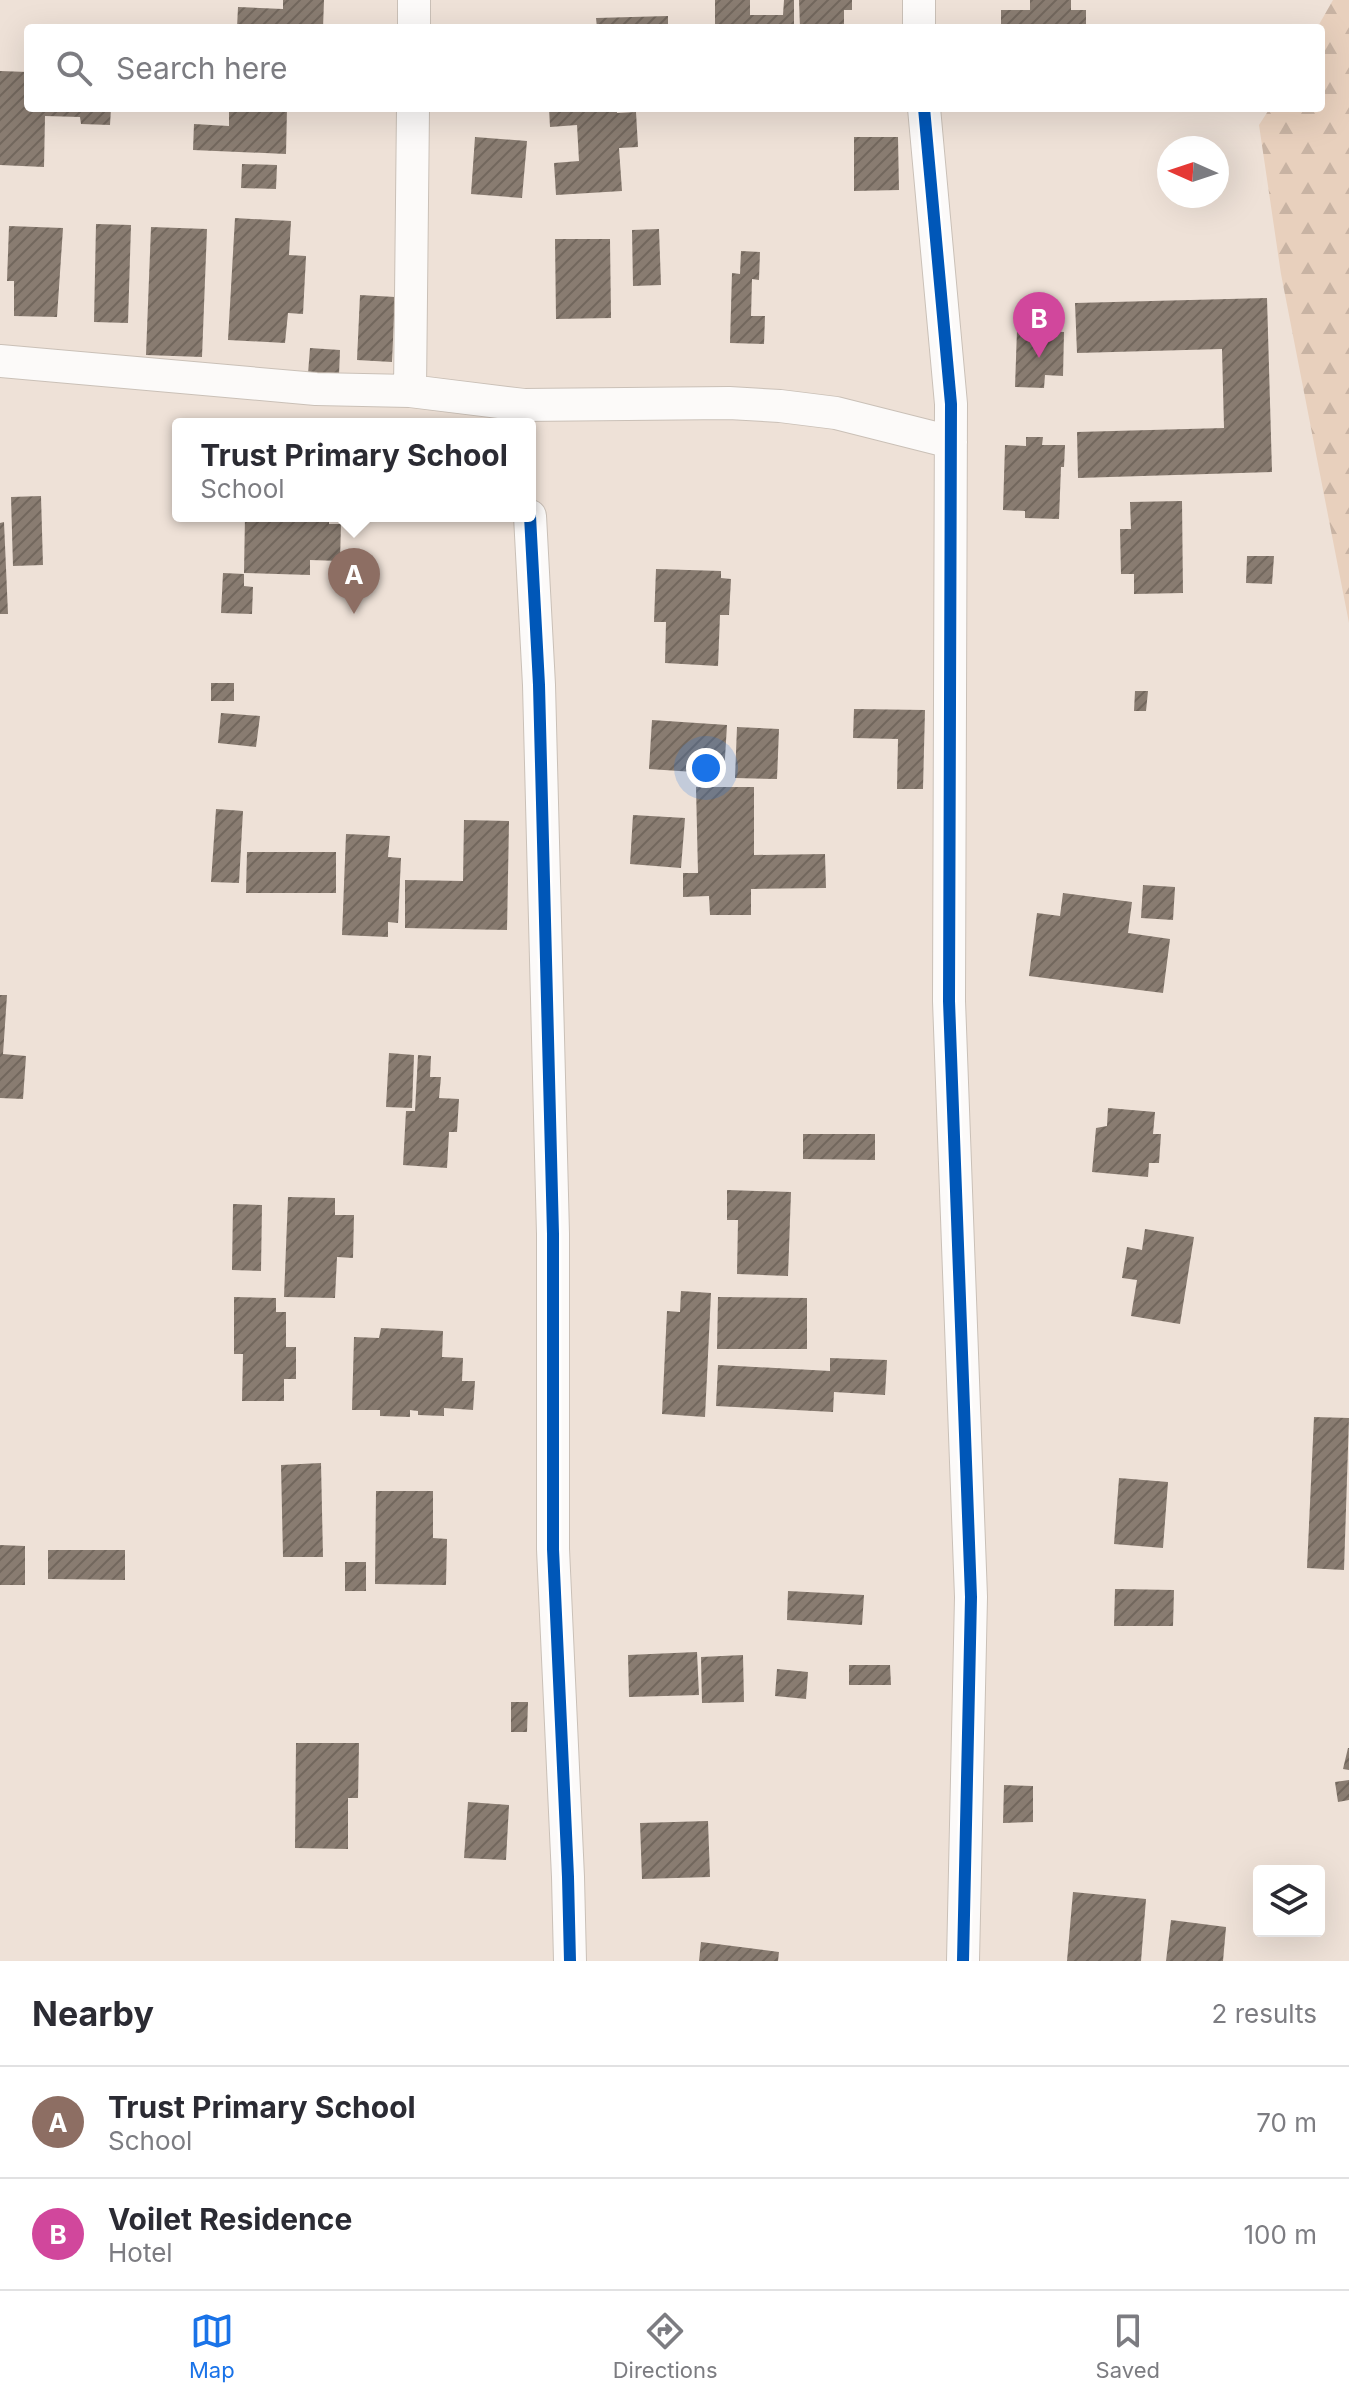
<!DOCTYPE html>
<html lang="en">
<head>
<meta charset="utf-8">
<style>
	:root { --surface:#fff; --page:#f2f2f3; --text:#2b2b33; --muted:#7c7c81; --line:#e1e1e2; --accent:#1a73e8 }
	body { margin:0; font-family:Inter,sans-serif; background:var(--page); color:var(--text) }
	.controls { position:absolute; right:24px; bottom:24px; display:grid; overflow:hidden; border-radius:8px; box-shadow:0 8px 32px #0002 }
	.controls button { width:72px; height:72px; display:grid; place-items:center; padding:0; border:0; border-bottom:2px solid var(--line); background:var(--surface); color:var(--text); font:40px sans-serif }
	.compass { position:absolute; left:1157px; top:136px; width:72px; height:72px; border-radius:50%; background:var(--surface); box-shadow:0 8px 32px #0002; rotate:273deg }
	.you { position:absolute; left:706px; top:768px; width:28px; height:28px; margin:-20px; border:6px solid #fff; border-radius:50%; background:#1a73e8; box-shadow:0 0 0 12px #1a73e833 }
	.badge { display:grid; place-items:center; width:52px; height:52px; border-radius:50%; background:var(--accent); color:#fff; font-size:26px; font-weight:700 }
	.pin { position:absolute; translate:-50% -66px; filter:drop-shadow(0 2px 4px #0008) }
	.pin::after { content:''; position:absolute; top:42px; width:28px; height:24px; background:inherit; clip-path:polygon(0 0,100% 0,50% 100%) }
	.popup { position:absolute; left:172px; top:418px; width:364px; height:104px; box-sizing:border-box; display:grid; place-content:center; border-radius:8px; background:var(--surface); filter:drop-shadow(0 2px 6px #0005); font-size:26px; white-space:nowrap; color:var(--muted) }
	.popup b { font-size:30px; color:var(--text) }
	.popup::after { content:''; position:absolute; left:50%; top:100%; margin-left:-16px; border:16px solid transparent; border-top-color:var(--surface) }
	.list { margin:0; padding:0; list-style:none }
	h2 { display:flex; justify-content:space-between; align-items:center; height:104px; margin:0; padding:0 32px; font-size:34px }
	h2 small { font-size:26px; font-weight:400; color:var(--muted) }
	.list li { display:grid; grid-template-columns:52px 1fr auto; gap:24px; align-items:center; box-sizing:border-box; height:112px; padding:0 32px; border-top:2px solid var(--line) }
	.list b { display:block; font-size:30px; white-space:nowrap }
	.list p { margin:0; font-size:26px; white-space:nowrap; color:var(--muted) }
	.list em { font-size:26px; font-style:normal; color:var(--muted) }
	.icon { flex:none; width:44px; height:44px; fill:none; stroke:currentColor; stroke-width:2; stroke-linecap:round; stroke-linejoin:round }
	.map { position:relative; flex:none; width:1349px; height:1961px; overflow:hidden }
	.search { position:absolute; background:var(--surface); box-shadow:0 8px 32px #0002; left:24px; right:24px; top:24px; height:88px; display:flex; align-items:center; gap:20px; box-sizing:border-box; padding:0 28px; border-radius:8px; color:var(--muted); font-size:30px }
	.sheet { height:328px; background:var(--surface) }
	nav { display:flex; justify-content:space-around; align-items:center; box-sizing:border-box; height:112px; border-top:2px solid var(--line); background:var(--surface); font-size:22px; color:var(--muted) }
	nav a { display:grid; justify-items:center; gap:4px }
	nav .on { color:var(--accent) }
	.map>svg:first-child { display:block }
	.forest { fill:url(#forest-firs) }
	.building { fill:url(#building-hatch) }
	.lines { fill:none; stroke-linecap:round; stroke-linejoin:round }
	.street-casing { stroke:#cac0b7; stroke-width:34 }
	.street { stroke:#fcfaf9; stroke-width:32 }
	.cycleway-casing { stroke:#fff; stroke-width:17 }
	.cycleway { stroke:#0057b8; stroke-width:12 }
</style>
</head>
<body>
<div class="map">
<svg width="1349" height="1961" viewBox="0 0 1349 1961">
	<defs>
		<pattern id="forest-firs" width="22" height="20" patternUnits="userSpaceOnUse" patternTransform="scale(2)"><rect width="22" height="20" fill="#e8d0bd"/><path d="M5 1l3.5 6h-7zM16 11l3.5 6h-7z" fill="#c8b3a3"/></pattern>
		<pattern id="building-hatch" width="6" height="6" patternUnits="userSpaceOnUse" patternTransform="scale(2)"><rect width="6" height="6" fill="#897c71"/><path d="M-1 1l2-2M0 6l6-6M5 7l2-2" fill="none" stroke="#72675d"/></pattern>
	</defs>
	<rect width="100%" height="100%" fill="#eee1d7"/>
	<path class="forest" d="M 1333,0 L 1349,0 L 1349,623 L 1281,274 L 1259,125 L 1270,108 L 1321,108 L 1321,28 L 1317,28 Z"/>
	<path class="building" d="M 283,0 L 324,0 L 323,28 L 237,28 L 238,7 L 283,9 Z
		M 715,0 L 750,0 L 750,15 L 783,15 L 784,0 L 794,0 L 794,28 L 715,28 Z
		M 799,0 L 852,0 L 852,10 L 844,10 L 844,28 L 800,28 Z
		M 1030,0 L 1071,0 L 1071,10 L 1086,10 L 1086,28 L 1001,28 L 1001,10 L 1030,10 Z
		M 668,16 L 668,28 L 597,28 L 596,18 Z
		M 0,71 L 28,72 L 28,108 L 111,108 L 110,125 L 81,124 L 80,117 L 45,116 L 44,167 L 0,165 Z
		M 229,108 L 287,108 L 286,154 L 193,150 L 194,124 L 229,126 Z
		M 549,108 L 617,108 L 617,113 L 636,112 L 638,147 L 619,148 L 622,191 L 556,195 L 554,163 L 579,161 L 577,125 L 550,127 Z
		M 475,137 L 527,141 L 522,198 L 471,194 Z
		M 854,137 L 898,137 L 899,190 L 854,191 Z
		M 242,164 L 277,165 L 276,189 L 241,188 Z
		M 235,218 L 291,221 L 289,255 L 306,256 L 303,314 L 288,313 L 285,343 L 228,340 Z
		M 96,224 L 131,225 L 128,323 L 94,322 Z
		M 9,226 L 63,228 L 57,317 L 14,316 L 14,281 L 7,281 Z
		M 151,227 L 207,229 L 202,357 L 146,355 Z
		M 659,229 L 661,285 L 633,286 L 632,230 Z
		M 555,239 L 610,239 L 611,318 L 556,319 Z
		M 741,251 L 760,252 L 759,280 L 752,279 L 751,316 L 765,316 L 764,344 L 730,343 L 732,273 L 740,274 Z
		M 360,295 L 395,297 L 392,362 L 357,360 Z
		M 1267,298 L 1272,472 L 1078,478 L 1077,432 L 1224,428 L 1222,349 L 1077,353 L 1075,303 Z
		M 1017,330 L 1064,332 L 1063,376 L 1045,375 L 1044,388 L 1015,387 Z
		M 310,348 L 340,350 L 339,375 L 308,374 Z
		M 1026,437 L 1043,437 L 1042,445 L 1065,445 L 1064,467 L 1061,467 L 1059,519 L 1025,518 L 1025,511 L 1003,510 L 1005,445 L 1026,446 Z
		M 41,496 L 43,565 L 13,566 L 11,497 Z
		M 1182,501 L 1183,593 L 1134,594 L 1134,574 L 1121,574 L 1120,529 L 1131,529 L 1130,502 Z
		M 245,516 L 329,516 L 329,524 L 341,524 L 340,561 L 310,560 L 310,575 L 244,573 Z
		M 4,522 L 8,614 L 0,614 L 0,523 Z
		M 1247,556 L 1274,556 L 1272,584 L 1246,583 Z
		M 656,569 L 721,571 L 721,578 L 731,579 L 729,615 L 720,615 L 718,666 L 665,663 L 666,622 L 654,622 Z
		M 223,573 L 244,574 L 244,586 L 253,587 L 252,614 L 221,613 Z
		M 211,683 L 234,683 L 234,701 L 211,701 Z
		M 1135,691 L 1148,691 L 1146,711 L 1134,711 Z
		M 854,709 L 925,710 L 923,789 L 897,789 L 898,739 L 853,738 Z
		M 221,713 L 260,716 L 256,747 L 218,743 Z
		M 652,720 L 727,725 L 724,774 L 649,769 Z
		M 737,727 L 779,729 L 777,779 L 735,778 Z
		M 696,787 L 754,787 L 754,855 L 825,854 L 826,888 L 751,889 L 751,915 L 710,915 L 709,896 L 683,897 L 683,873 L 698,873 Z
		M 216,809 L 243,811 L 239,883 L 211,882 Z
		M 633,815 L 685,818 L 681,868 L 630,864 Z
		M 464,820 L 509,821 L 507,930 L 405,928 L 405,880 L 463,881 Z
		M 346,834 L 390,836 L 388,857 L 401,858 L 398,923 L 388,922 L 388,937 L 342,935 Z
		M 247,852 L 336,852 L 336,893 L 246,893 Z
		M 1143,885 L 1175,887 L 1173,920 L 1141,918 Z
		M 1063,893 L 1132,902 L 1128,933 L 1170,939 L 1163,993 L 1029,976 L 1037,913 L 1060,916 Z
		M 0,995 L 7,995 L 3,1054 L 26,1056 L 23,1099 L 0,1098 Z
		M 389,1053 L 414,1055 L 412,1108 L 386,1107 Z
		M 418,1055 L 431,1056 L 430,1077 L 441,1077 L 439,1098 L 459,1099 L 457,1132 L 449,1132 L 447,1168 L 403,1165 L 406,1111 L 415,1111 Z
		M 1108,1108 L 1155,1112 L 1153,1134 L 1161,1134 L 1159,1163 L 1149,1163 L 1148,1177 L 1092,1172 L 1096,1128 L 1107,1126 Z
		M 803,1134 L 875,1134 L 875,1160 L 803,1159 Z
		M 727,1190 L 791,1192 L 788,1276 L 737,1274 L 738,1220 L 727,1220 Z
		M 288,1197 L 335,1198 L 335,1215 L 354,1215 L 353,1258 L 337,1257 L 335,1298 L 284,1297 Z
		M 233,1204 L 262,1205 L 261,1271 L 232,1270 Z
		M 1145,1229 L 1194,1237 L 1180,1324 L 1131,1316 L 1137,1280 L 1122,1278 L 1127,1247 L 1142,1250 Z
		M 681,1291 L 711,1293 L 705,1417 L 662,1414 L 667,1311 L 680,1312 Z
		M 234,1297 L 276,1298 L 276,1312 L 286,1312 L 286,1347 L 296,1347 L 296,1379 L 284,1379 L 284,1401 L 242,1401 L 243,1354 L 234,1354 Z
		M 718,1297 L 807,1298 L 807,1349 L 717,1349 Z
		M 381,1328 L 443,1331 L 442,1357 L 463,1358 L 462,1381 L 475,1381 L 473,1410 L 444,1408 L 444,1416 L 418,1415 L 418,1411 L 410,1410 L 410,1417 L 380,1416 L 380,1410 L 352,1410 L 354,1337 L 379,1338 Z
		M 830,1358 L 887,1360 L 885,1395 L 834,1392 L 833,1412 L 716,1406 L 718,1365 L 830,1371 Z
		M 1314,1417 L 1349,1418 L 1344,1570 L 1307,1568 Z
		M 321,1463 L 323,1557 L 283,1557 L 281,1465 Z
		M 1119,1478 L 1168,1482 L 1163,1548 L 1114,1544 Z
		M 376,1491 L 433,1491 L 433,1538 L 447,1539 L 446,1585 L 375,1584 Z
		M 0,1545 L 25,1546 L 25,1585 L 0,1585 Z
		M 48,1550 L 125,1550 L 125,1580 L 48,1579 Z
		M 345,1562 L 366,1562 L 366,1591 L 345,1591 Z
		M 1115,1589 L 1174,1590 L 1173,1626 L 1114,1626 Z
		M 788,1591 L 864,1595 L 862,1625 L 787,1620 Z
		M 697,1652 L 699,1695 L 629,1697 L 628,1655 Z
		M 743,1655 L 744,1702 L 702,1703 L 701,1657 Z
		M 849,1665 L 890,1665 L 891,1685 L 849,1685 Z
		M 777,1669 L 808,1672 L 806,1699 L 775,1696 Z
		M 511,1702 L 528,1702 L 527,1732 L 511,1732 Z
		M 296,1743 L 359,1743 L 358,1798 L 348,1798 L 348,1849 L 295,1848 Z
		M 1348,1748 L 1349,1748 L 1349,1770 L 1343,1769 Z
		M 1349,1780 L 1349,1800 L 1338,1802 L 1335,1782 Z
		M 1004,1785 L 1033,1786 L 1033,1822 L 1003,1823 Z
		M 468,1802 L 509,1805 L 506,1860 L 464,1858 Z
		M 708,1821 L 710,1877 L 642,1879 L 640,1823 Z
		M 1073,1892 L 1146,1899 L 1141,1961 L 1067,1961 Z
		M 1171,1920 L 1226,1927 L 1223,1961 L 1166,1961 Z
		M 701,1942 L 779,1952 L 778,1961 L 699,1961 Z"/>
	<g class="lines">
		<defs>
			<path id="street" d="M 919,0 L 919,28
				M 414,28 L 414,0
				M 924,108 L 951,404 L 949,1001 L 971,1597 L 963,1961
				M 0,361 L 316,389 L 410,391 L 524,405 L 729,403 L 780,406 L 836,413 L 951,442
				M 410,391 L 413,108
				M 530,516 L 539,685 L 553,1234 L 553,1549 L 568,1877 L 570,1961"/>
		</defs>
		<use href="#street" class="street-casing"/>
		<use href="#street" class="street"/>
		<defs>
			<path id="cycleway" d="M 924,108 L 951,404 L 949,1001 L 971,1597 L 963,1961
				M 530,516 L 539,685 L 553,1234 L 553,1549 L 568,1877 L 570,1961"/>
		</defs>
		<use href="#cycleway" class="cycleway-casing"/>
		<use href="#cycleway" class="cycleway"/>
	</g>
</svg>
<div class="controls">
<button><svg class="icon" aria-label="layers" viewBox="0 0 24 24"><path d="M12 4l9 5-9 5-9-5zM3 14l9 5 9-5"/></svg></button>
</div>
<svg class="compass" viewBox="-18 -18 36 36"><path d="M0-13l5 13h-10z" fill="#e53935"/><path d="M0 13l5-13h-10z" fill="#7c7c81"/></svg>
<div class="you"></div>
<div class="pin badge" style="left:354px;top:614px;background:#8d6e63">A</div>
<div class="popup"><b>Trust Primary School</b>School</div>
<div class="pin badge" style="left:1039px;top:358px;background:#d1479c">B</div>
<div class="search"><svg class="icon" aria-label="search" viewBox="0 0 24 24"><circle cx="10" cy="10" r="6"/><path d="M15 15l6 6"/></svg>Search here</div>
</div>
<section class="sheet">
<h2>Nearby<small>2 results</small></h2>
<ul class="list">
<li><span class="badge" style="background:#8d6e63">A</span><div><b>Trust Primary School</b><p>School</p></div><em>70 m</em></li>
<li><span class="badge" style="background:#d1479c">B</span><div><b>Voilet Residence</b><p>Hotel</p></div><em>100 m</em></li>
</ul>
</section>
<nav>
<a class="on"><svg class="icon" aria-label="map" viewBox="0 0 24 24"><path d="M3 6l6-2 6 2 6-2v14l-6 2-6-2-6 2zM9 4v14M15 6v14"/></svg>Map</a>
<a><svg class="icon" aria-label="directions" viewBox="0 0 24 24"><path d="M12 3l9 9-9 9-9-9zM9 14v-3h6M13 9l2 2-2 2"/></svg>Directions</a>
<a><svg class="icon" aria-label="saved" viewBox="0 0 24 24"><path d="M7 4h10v16l-5-4-5 4z"/></svg>Saved</a>
</nav>
</body>
</html>
